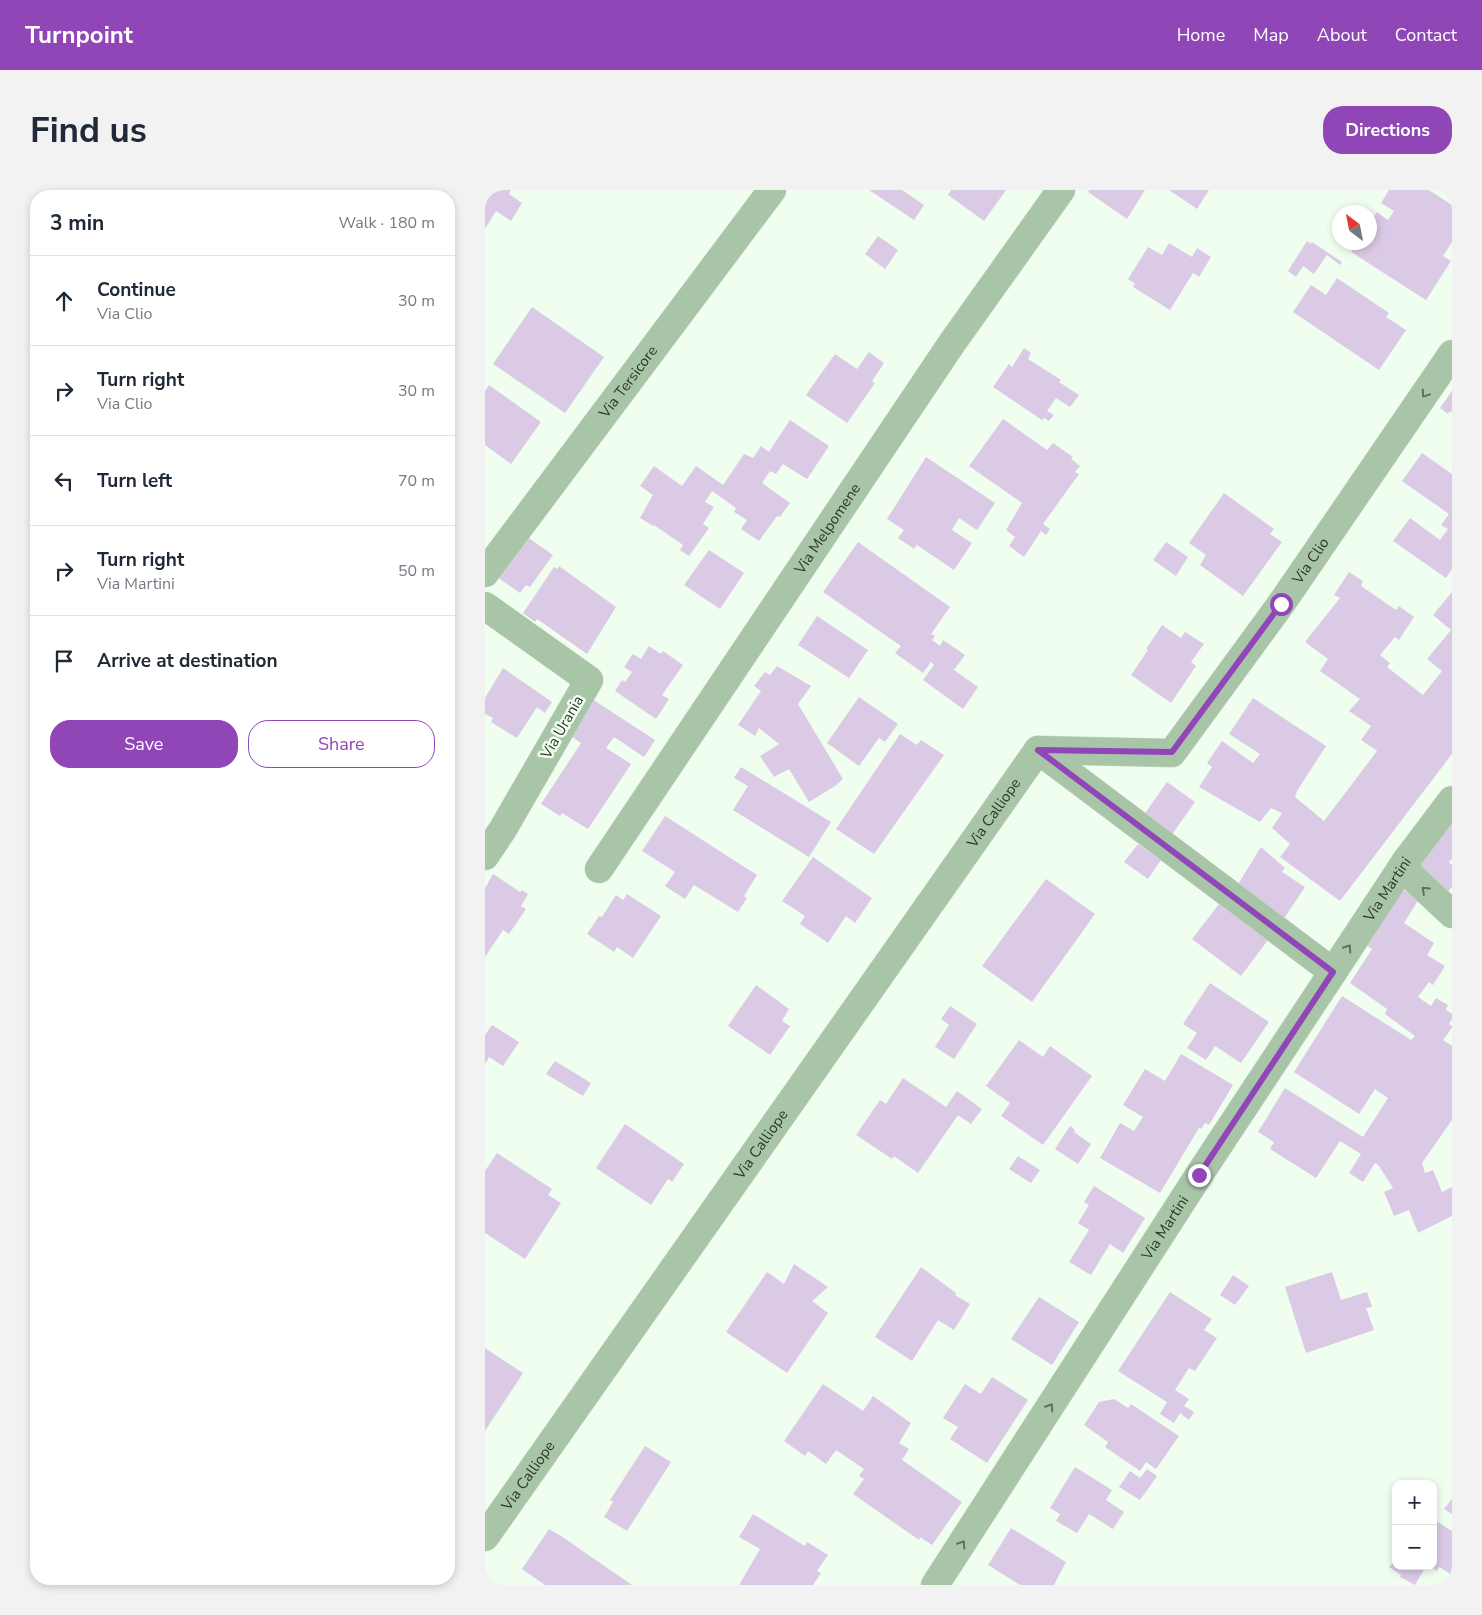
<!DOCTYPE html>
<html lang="en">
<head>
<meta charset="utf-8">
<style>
	:root { --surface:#fff; --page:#f2f2f3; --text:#1f2937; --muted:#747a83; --line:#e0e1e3; --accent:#9146b8 }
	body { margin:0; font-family:"Nunito Sans",sans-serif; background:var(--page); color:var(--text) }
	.controls { position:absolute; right:15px; bottom:15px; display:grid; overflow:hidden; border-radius:10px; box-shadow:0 2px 8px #0003 }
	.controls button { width:45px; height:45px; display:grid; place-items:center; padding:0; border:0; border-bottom:1px solid var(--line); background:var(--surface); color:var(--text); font:25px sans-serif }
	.compass { position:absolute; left:847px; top:15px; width:45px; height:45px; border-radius:50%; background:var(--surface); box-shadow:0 2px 8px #0003; rotate:328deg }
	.stop { position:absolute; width:15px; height:15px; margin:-11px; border:4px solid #9146b8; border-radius:50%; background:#fff }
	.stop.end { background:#9146b8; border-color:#fff; box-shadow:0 1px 5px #0008 }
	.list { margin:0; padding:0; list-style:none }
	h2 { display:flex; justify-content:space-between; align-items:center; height:65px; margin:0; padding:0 20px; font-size:21px }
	h2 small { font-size:16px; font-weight:400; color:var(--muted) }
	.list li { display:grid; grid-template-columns:32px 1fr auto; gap:15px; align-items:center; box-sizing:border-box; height:90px; padding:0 20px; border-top:1px solid var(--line) }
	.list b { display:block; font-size:19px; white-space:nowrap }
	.list p { margin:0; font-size:16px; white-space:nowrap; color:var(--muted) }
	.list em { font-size:16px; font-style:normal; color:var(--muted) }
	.actions { display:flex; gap:10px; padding:15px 20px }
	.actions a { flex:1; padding:11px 0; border:1px solid var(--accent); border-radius:20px; text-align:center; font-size:18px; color:var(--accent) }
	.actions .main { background:var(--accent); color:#fff }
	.icon { flex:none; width:28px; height:28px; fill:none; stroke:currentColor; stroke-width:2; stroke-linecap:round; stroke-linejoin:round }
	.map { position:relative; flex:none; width:967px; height:1395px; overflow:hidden; border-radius:20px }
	header { display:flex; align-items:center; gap:30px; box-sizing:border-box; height:70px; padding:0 25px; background:var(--accent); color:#fff }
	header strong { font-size:24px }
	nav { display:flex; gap:28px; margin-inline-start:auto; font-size:18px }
	.intro { display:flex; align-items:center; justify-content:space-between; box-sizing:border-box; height:120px; padding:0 30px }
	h1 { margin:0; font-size:35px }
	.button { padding:12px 22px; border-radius:20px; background:var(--accent); color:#fff; font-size:18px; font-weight:700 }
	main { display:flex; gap:30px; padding:0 30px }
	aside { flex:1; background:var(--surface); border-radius:20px; box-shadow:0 2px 8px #0003 }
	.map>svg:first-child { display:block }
	.building { fill:#dbcae6 }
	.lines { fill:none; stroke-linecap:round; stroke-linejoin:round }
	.minor-casing { stroke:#cddacc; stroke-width:29 }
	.minor { stroke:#a9c5a8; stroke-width:28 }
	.oneway { stroke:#5f6f5e }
	.route { stroke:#9146b8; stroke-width:6 }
	.labels { text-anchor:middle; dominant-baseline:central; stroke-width:5; stroke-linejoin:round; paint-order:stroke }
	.street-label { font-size:15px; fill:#2d362d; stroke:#f0feef }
</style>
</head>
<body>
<header>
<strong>Turnpoint</strong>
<nav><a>Home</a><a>Map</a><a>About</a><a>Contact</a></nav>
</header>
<div class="intro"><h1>Find us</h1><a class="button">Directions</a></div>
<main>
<aside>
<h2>3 min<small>Walk · 180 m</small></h2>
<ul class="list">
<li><svg class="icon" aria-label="ahead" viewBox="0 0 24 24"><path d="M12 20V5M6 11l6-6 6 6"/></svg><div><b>Continue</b><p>Via Clio</p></div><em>30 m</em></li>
<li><svg class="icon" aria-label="right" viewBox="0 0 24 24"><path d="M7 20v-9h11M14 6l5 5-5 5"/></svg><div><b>Turn right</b><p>Via Clio</p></div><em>30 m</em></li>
<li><svg class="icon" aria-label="left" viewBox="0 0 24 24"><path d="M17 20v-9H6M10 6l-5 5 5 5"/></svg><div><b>Turn left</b></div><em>70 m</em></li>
<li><svg class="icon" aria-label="right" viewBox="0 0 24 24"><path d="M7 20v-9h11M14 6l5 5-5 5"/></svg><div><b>Turn right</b><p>Via Martini</p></div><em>50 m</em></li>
<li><svg class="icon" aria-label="arrive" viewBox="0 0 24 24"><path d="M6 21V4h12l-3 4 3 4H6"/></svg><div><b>Arrive at destination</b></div></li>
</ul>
<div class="actions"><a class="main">Save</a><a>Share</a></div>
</aside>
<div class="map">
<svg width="967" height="1395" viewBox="0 0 967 1395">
	<rect width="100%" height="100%" fill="#f0feef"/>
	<path class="building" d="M 0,0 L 26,0 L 24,4 L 37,13 L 26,31 L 11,21 L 0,39 Z
		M 384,0 L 417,0 L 439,15 L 429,30 Z
		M 466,0 L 521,0 L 499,31 L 463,5 Z
		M 604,0 L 660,0 L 642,29 L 603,2 Z
		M 684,0 L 724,0 L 712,19 Z
		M 904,0 L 944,0 L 967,15 L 967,52 L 958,66 L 966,71 L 941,110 L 866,62 L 872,52 L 884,52 L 884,34 L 892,22 L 903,30 L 909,21 L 896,13 Z
		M 393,46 L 413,60 L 400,79 L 380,64 Z
		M 822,51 L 826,54 L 827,52 L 857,72 L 855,75 L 842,65 L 829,84 L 818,76 L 811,87 L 803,81 Z
		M 684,53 L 707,67 L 712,58 L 726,67 L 714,87 L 708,83 L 685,120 L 648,97 L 650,94 L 643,89 L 663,57 L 677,65 Z
		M 852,88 L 904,123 L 901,127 L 921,140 L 894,180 L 808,122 L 826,95 L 841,105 Z
		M 47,117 L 119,167 L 80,223 L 8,174 Z
		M 539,158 L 546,163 L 543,169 L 576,190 L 574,192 L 594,205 L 585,217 L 571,208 L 562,221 L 569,225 L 564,231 L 559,228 L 557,230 L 508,197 L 524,174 L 527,177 Z
		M 384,162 L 399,173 L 387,191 L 390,193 L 362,233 L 321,205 L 350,164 L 372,179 Z
		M 4,195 L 56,232 L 26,274 L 0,255 L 0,201 Z
		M 967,201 L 967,223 L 965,221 L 963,224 L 955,218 Z
		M 518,229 L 562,260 L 568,253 L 588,267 L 586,269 L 595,276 L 590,282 L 594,284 L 558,334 L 565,339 L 561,345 L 556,341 L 539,367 L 524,356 L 530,347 L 521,340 L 537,313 L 484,276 Z
		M 305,230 L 344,256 L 322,289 L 298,274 L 291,284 L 285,281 L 277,293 L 305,313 L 295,327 L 292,326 L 274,351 L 256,339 L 262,330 L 249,322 L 251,318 L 227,301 L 220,312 L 229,317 L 218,334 L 224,338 L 204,366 L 195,360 L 198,355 L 169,335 L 168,336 L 155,328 L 168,305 L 155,296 L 169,276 L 197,296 L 211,276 L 238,295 L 259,264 L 268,268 L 276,256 L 284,262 Z
		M 937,263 L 967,284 L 967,379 L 961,388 L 908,351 L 925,328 L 955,350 L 963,339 L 956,335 L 964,324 L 917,291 Z
		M 441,267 L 510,313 L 492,340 L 474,328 L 467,340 L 487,353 L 469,380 L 432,355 L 429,359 L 413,348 L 419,340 L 402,329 Z
		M 739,303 L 789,339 L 785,344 L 797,352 L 758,406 L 715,375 L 721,365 L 704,353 Z
		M 38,344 L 68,365 L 45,397 L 41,395 L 35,403 L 9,385 Z
		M 373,352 L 465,417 L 446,444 L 450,446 L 447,450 L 455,456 L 458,450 L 480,465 L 469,480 L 493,497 L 478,519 L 438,490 L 449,475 L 446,472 L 438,483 L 410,463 L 416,456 L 338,402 Z
		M 681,352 L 703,367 L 691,386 L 668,370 Z
		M 224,360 L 259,383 L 235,419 L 199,395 Z
		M 74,376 L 131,417 L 102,464 L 52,429 L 50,432 L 38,423 L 69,377 L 72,379 Z
		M 864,382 L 878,391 L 876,396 L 911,420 L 914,416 L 929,427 L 914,450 L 910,447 L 895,465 L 905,473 L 902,477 L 938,505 L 957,481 L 942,469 L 966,440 L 948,425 L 967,402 L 967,564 L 855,711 L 795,667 L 805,654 L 787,638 L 797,623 L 786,618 L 775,632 L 714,597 L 727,577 L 722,573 L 737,551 L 768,573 L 775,564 L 744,544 L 768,508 L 841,556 L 812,601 L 810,607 L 839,631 L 892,561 L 876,550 L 886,536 L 864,521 L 875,509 L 835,481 L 843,469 L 820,452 L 855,408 L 849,405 Z
		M 332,426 L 383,460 L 364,488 L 313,455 Z
		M 677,435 L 696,448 L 700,442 L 719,454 L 706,472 L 711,476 L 686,513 L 646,485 L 663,460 L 661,459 Z
		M 164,456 L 176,464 L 178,461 L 198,475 L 177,505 L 184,509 L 171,529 L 130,501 L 137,490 L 140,492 L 147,482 L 139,477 L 148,464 L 156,469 Z
		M 292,476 L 326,496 L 313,514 L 358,589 L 350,596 L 324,612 L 304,579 L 289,587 L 275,566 L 294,554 L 274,538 L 270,546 L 253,535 L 276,501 L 269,496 L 280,482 L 285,485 Z
		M 18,478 L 67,512 L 60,523 L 52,517 L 32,548 L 6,532 L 8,528 L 0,524 L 0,508 Z
		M 374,507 L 413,534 L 400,552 L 394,548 L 374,576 L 342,553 Z
		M 107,509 L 170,550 L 159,567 L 129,547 L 121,558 L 146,574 L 103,639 L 77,623 L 75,626 L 56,614 L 96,553 L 84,545 Z
		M 415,544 L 432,555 L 436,550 L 459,565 L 389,664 L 351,639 Z
		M 256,577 L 346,632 L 324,667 L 248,620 L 263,596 L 249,588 Z
		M 682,592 L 710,612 L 686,646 L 658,626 Z
		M 180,626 L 272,685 L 259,706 L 262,708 L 253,722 L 209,695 L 200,709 L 180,696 L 190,682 L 157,661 Z
		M 967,632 L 967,669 L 964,672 L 967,675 L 967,697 L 960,705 L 927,668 Z
		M 653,654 L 676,670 L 663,689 L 639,672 Z
		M 776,657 L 800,678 L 797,682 L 820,697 L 794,736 L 750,699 Z
		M 328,667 L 387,708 L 370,733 L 361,726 L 343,753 L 315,734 L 320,726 L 297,711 Z
		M 8,684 L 35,702 L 37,700 L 43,704 L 36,716 L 41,719 L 24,744 L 18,740 L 0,767 L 0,698 Z
		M 561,689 L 610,724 L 547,812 L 497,776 Z
		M 912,696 L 934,709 L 919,733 L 949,753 L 942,765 L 960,776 L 948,795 L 944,792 L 933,807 L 946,816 L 951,808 L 963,815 L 961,820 L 967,824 L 967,829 L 964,834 L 967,836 L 967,838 L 958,850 L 967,856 L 967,930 L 937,973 L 940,983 L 948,980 L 957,1002 L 967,997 L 967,1026 L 933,1043 L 924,1020 L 909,1026 L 899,1002 L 908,998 L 894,976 L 890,973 L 878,992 L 864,983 L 876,964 L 855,951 L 831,988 L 785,959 L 789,952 L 773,942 L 800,898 L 878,947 L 903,908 L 890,899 L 874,924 L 809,882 L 857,806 L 926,850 L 930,846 L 900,824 L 902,819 L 865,793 L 887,759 L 877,752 Z
		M 142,704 L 176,726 L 148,768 L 132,757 L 129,762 L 102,744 L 114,726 L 117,727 L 131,705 L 138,710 Z
		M 734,714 L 783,750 L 756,786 L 707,749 Z
		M 725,793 L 784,832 L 756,873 L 730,856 L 721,870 L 702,858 L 712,843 L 698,834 Z
		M 271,795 L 304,819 L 297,831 L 305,836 L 285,865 L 243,836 Z
		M 465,816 L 492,834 L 469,869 L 450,857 L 464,835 L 456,829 Z
		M 7,835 L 34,852 L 18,876 L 4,867 L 0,874 L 0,845 Z
		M 534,850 L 558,867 L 565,856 L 607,886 L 558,955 L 516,926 L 525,913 L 501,896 Z
		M 696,864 L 748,895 L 724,935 L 720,933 L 716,939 L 714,938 L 675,1003 L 615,968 L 635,933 L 649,941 L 658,927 L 638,915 L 660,879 L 680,891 Z
		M 70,871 L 106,893 L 98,906 L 61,884 Z
		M 418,888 L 461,917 L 472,901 L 497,919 L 486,934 L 473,925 L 433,983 L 409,966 L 407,969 L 371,945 L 395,910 L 401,914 Z
		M 140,934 L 199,974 L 187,992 L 183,989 L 166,1015 L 111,978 Z
		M 585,936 L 590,940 L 589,942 L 606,954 L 593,974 L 570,959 Z
		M 12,963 L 67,999 L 63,1005 L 76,1013 L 40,1069 L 0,1043 L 0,981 Z
		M 533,966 L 555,980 L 546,993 L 524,979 Z
		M 609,996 L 660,1028 L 638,1063 L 625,1054 L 606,1085 L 584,1072 L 604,1040 L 593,1033 L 604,1015 L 599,1012 Z
		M 309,1074 L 343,1097 L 327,1111 L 343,1123 L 302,1183 L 241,1142 L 282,1082 L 299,1094 Z
		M 436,1077 L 471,1103 L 470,1105 L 485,1114 L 469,1140 L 453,1130 L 427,1171 L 390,1147 Z
		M 847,1082 L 856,1110 L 882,1102 L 887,1117 L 881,1118 L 889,1140 L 821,1163 L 800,1097 Z
		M 748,1085 L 764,1096 L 750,1115 L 735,1105 Z
		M 685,1102 L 727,1129 L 719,1140 L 732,1148 L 710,1181 L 704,1178 L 690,1200 L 704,1209 L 699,1216 L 709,1222 L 704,1230 L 695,1223 L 689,1233 L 675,1224 L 682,1212 L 633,1181 Z
		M 554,1107 L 594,1132 L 567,1175 L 526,1149 Z
		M 0,1158 L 38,1183 L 0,1241 Z
		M 507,1187 L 543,1210 L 502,1273 L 465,1249 L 473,1237 L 458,1228 L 480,1194 L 496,1204 Z
		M 338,1194 L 378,1221 L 388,1206 L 426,1233 L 414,1253 L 424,1259 L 417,1270 L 477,1312 L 447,1355 L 435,1347 L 434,1350 L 368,1304 L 379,1289 L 374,1286 L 379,1279 L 351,1260 L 341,1274 L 323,1261 L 320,1266 L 299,1251 Z
		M 629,1209 L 643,1218 L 646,1214 L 694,1246 L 671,1279 L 661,1272 L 655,1281 L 620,1257 L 623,1252 L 599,1235 L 614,1212 Z
		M 160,1256 L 186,1272 L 142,1341 L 119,1327 L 128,1312 L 125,1310 Z
		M 590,1277 L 627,1300 L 621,1310 L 639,1322 L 628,1339 L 604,1324 L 592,1343 L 571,1331 L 575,1324 L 565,1318 Z
		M 662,1279 L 672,1286 L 655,1310 L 634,1297 L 645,1281 L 655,1288 Z
		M 967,1309 L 967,1324 L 959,1319 Z
		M 268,1324 L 320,1356 L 322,1352 L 343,1365 L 332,1381 L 336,1383 L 328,1395 L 254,1395 L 275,1359 L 254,1347 Z
		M 948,1329 L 967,1341 L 967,1385 L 954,1377 L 952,1381 L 945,1376 L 948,1376 Z
		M 526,1338 L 581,1372 L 569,1395 L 535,1395 L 503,1375 Z
		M 64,1339 L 76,1346 L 147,1395 L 60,1395 L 37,1379 Z
		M 911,1369 L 911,1376 L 941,1376 L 930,1395 L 915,1387 L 916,1385 L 904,1377 Z"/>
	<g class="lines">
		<defs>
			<g id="minor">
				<path id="s1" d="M 0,383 L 287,0"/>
				<path d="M 0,416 L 104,490 L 18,639 L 0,666"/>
				<path id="s2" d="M 553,560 L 687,563 L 796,414 L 967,164"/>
				<path d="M 553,560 L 848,782"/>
				<path d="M 921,671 L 924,684 L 967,724"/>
				<path id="s3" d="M 114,679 L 467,153 L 576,0"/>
				<path id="s4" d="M 0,1347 L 553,560"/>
				<path id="s5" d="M 450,1395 L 714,985 L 848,782 L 921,671 L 967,610"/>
			</g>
		</defs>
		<use href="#minor" class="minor-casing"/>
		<use href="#minor" class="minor"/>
	</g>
	<defs><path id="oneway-chevron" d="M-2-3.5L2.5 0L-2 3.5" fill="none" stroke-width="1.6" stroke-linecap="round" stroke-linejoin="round" transform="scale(1.25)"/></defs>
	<g class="oneway">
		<use href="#oneway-chevron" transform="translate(940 204) rotate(124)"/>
		<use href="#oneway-chevron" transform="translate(940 700) rotate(-137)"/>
		<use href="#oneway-chevron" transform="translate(863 758) rotate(-57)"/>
		<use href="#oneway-chevron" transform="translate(565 1217) rotate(-57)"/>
		<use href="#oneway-chevron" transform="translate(477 1354) rotate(-57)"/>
	</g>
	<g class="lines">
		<path class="route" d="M 714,985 L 848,782 L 553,560 L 687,562 L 796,414"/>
	</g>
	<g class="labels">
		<g class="street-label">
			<text stroke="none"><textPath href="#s1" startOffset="239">Via Tersicore</textPath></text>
			<text stroke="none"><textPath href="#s3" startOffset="410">Via Melpomene</textPath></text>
			<text stroke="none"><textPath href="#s2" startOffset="371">Via Clio</textPath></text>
			<text transform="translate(77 537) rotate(-60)">Via Urania</text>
			<text stroke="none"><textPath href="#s4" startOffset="885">Via Calliope</textPath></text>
			<text stroke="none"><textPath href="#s5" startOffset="830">Via Martini</textPath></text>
			<text stroke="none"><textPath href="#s4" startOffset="480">Via Calliope</textPath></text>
			<text stroke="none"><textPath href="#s5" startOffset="425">Via Martini</textPath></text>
			<text stroke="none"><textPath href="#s4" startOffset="75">Via Calliope</textPath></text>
		</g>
	</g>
</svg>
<div class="controls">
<button>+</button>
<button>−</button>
</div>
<svg class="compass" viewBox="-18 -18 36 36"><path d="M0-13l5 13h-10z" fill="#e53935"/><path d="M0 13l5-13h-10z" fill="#747a83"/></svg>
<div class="stop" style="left:796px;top:414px"></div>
<div class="stop end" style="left:714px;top:985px"></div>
</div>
</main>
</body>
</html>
